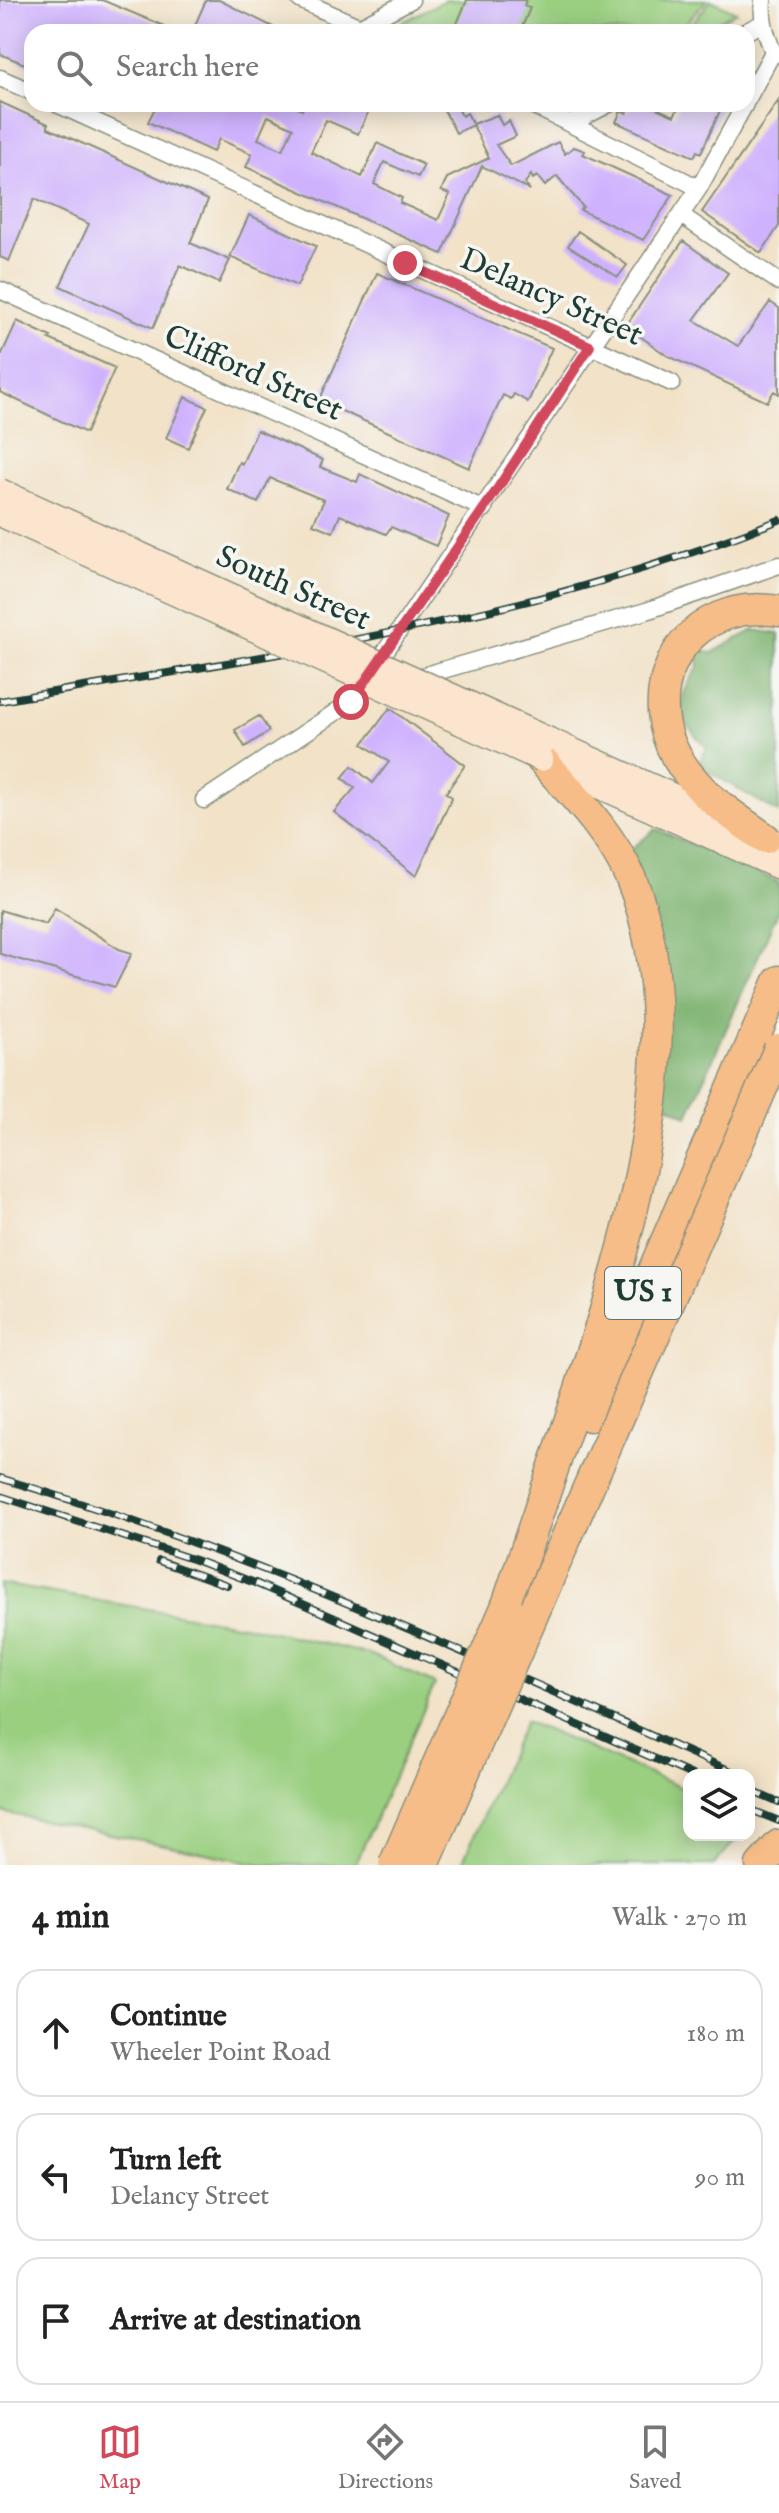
<!DOCTYPE html>
<html lang="en">
<head>
<meta charset="utf-8">
<style>
	:root { --surface:#fff; --page:#f6f6f6; --text:#222; --muted:#767676; --line:#e0e0e0; --accent:#d1495b }
	body { margin:0; font-family:"IM FELL English",serif; background:var(--page); color:var(--text) }
	.controls { position:absolute; right:24px; bottom:24px; display:grid; overflow:hidden; border-radius:16px; box-shadow:0 4px 20px #0003 }
	.controls button { width:72px; height:72px; display:grid; place-items:center; padding:0; border:0; border-bottom:2px solid var(--line); background:var(--surface); color:var(--text); font:40px sans-serif }
	.stop { position:absolute; width:24px; height:24px; margin:-18px; border:6px solid #d1495b; border-radius:50%; background:#fff }
	.stop.end { background:#d1495b; border-color:#fff; box-shadow:0 2px 8px #0008 }
	.list { margin:0; padding:0; list-style:none }
	h2 { display:flex; justify-content:space-between; align-items:center; height:104px; margin:0; padding:0 32px; font-size:34px }
	h2 small { font-size:26px; font-weight:400; color:var(--muted) }
	.list li { display:grid; grid-template-columns:52px 1fr auto; gap:24px; align-items:center; box-sizing:border-box; height:128px; margin:0 16px 16px; padding:0 16px; border:2px solid var(--line); border-radius:24px }
	.list b { display:block; font-size:30px; white-space:nowrap }
	.list p { margin:0; font-size:26px; white-space:nowrap; color:var(--muted) }
	.list em { font-size:26px; font-style:normal; color:var(--muted) }
	.icon { flex:none; width:44px; height:44px; fill:none; stroke:currentColor; stroke-width:2; stroke-linecap:round; stroke-linejoin:round }
	.map { position:relative; flex:none; width:779px; height:1865px; overflow:hidden }
	.search { position:absolute; background:var(--surface); box-shadow:0 4px 20px #0003; left:24px; right:24px; top:24px; height:88px; display:flex; align-items:center; gap:20px; box-sizing:border-box; padding:0 28px; border-radius:24px; color:var(--muted); font-size:30px }
	.sheet { height:536px; background:var(--surface) }
	nav { display:flex; justify-content:space-around; align-items:center; box-sizing:border-box; height:112px; border-top:2px solid var(--line); background:var(--surface); font-size:22px; color:var(--muted) }
	nav a { display:grid; justify-items:center; gap:4px }
	nav .on { color:var(--accent) }
	.map>svg:first-child { display:block }
	.green { fill:#9acf80; stroke:#5c865a; stroke-width:2 }
	.forest { fill:#7bb26e; stroke:#4d7851; stroke-width:2 }
	.building { fill:#cfb2fe; fill-rule:evenodd }
	.lines { fill:none; stroke-linecap:round; stroke-linejoin:round }
	.street-casing { stroke:#88907e; stroke-width:19 }
	.secondary-casing { stroke:#88907e; stroke-width:27 }
	.highway-casing { stroke:#88907e; stroke-width:33 }
	.street { stroke:#fff; stroke-width:16 }
	.secondary { stroke:#fce5cf; stroke-width:24 }
	.highway { stroke:#f7bd88; stroke-width:30 }
	.rail-casing { stroke:#1f3d34; stroke-width:8 }
	.rail { stroke:#f6f6f2; stroke-width:5; stroke-dasharray:15; stroke-linecap:butt }
	.secondary-bridge-casing { stroke:#88907e; stroke-width:27; stroke-linecap:butt }
	.highway-bridge-casing { stroke:#88907e; stroke-width:33; stroke-linecap:butt }
	.secondary-bridge { stroke:#fce5cf; stroke-width:24 }
	.highway-bridge { stroke:#f7bd88; stroke-width:30 }
	.route { stroke:#d1495b; stroke-width:10 }
	.labels { text-anchor:middle; dominant-baseline:central; stroke-width:7; stroke-linejoin:round; paint-order:stroke }
	.shield { fill:#f6f6f2; stroke:#60746d; stroke-width:2 }
	.shield-label { font-size:30px; font-weight:bold; fill:#1f3d34 }
	.street-label { font-size:32px; fill:#1f3d34; stroke:#f6f6f2 }
</style>
</head>
<body>
<div class="map">
<svg width="779" height="1865" viewBox="0 0 779 1865">
	<rect width="100%" height="100%" fill="#f6f6f2"/>
	<filter id="ink" filterUnits="userSpaceOnUse"><feTurbulence type="fractalNoise" baseFrequency=".0125" numOctaves="2"/><feDisplacementMap in="SourceGraphic" scale="16" xChannelSelector="R" yChannelSelector="G"/><feConvolveMatrix kernelMatrix="1 2 1 2 8 2 1 2 1" color-interpolation-filters="sRGB"/></filter>
	<filter id="wash" filterUnits="userSpaceOnUse"><feTurbulence type="fractalNoise" baseFrequency=".006" numOctaves="4" result="noise"/><feDisplacementMap in="SourceGraphic" scale="32" xChannelSelector="R" yChannelSelector="G"/><feGaussianBlur stdDeviation="1.8" result="paint"/><feColorMatrix in="noise" values="0 0 0 0 0 0 0 0 0 0 0 0 0 0 0 0 0 1.4 0 .05"/><feComposite in="paint" operator="in"/></filter>
	<g filter="url(#wash)">
		<rect width="100%" height="100%" fill="#f2e2c8"/>
		<path class="green" d="M 445,0 L 707,0 L 678,32 L 423,32 L 401,23 Z
			M 711,0 L 736,12 L 699,32 L 685,32 Z
			M 0,1584 L 248,1626 L 372,1655 L 435,1684 L 355,1865 L 265,1865 L 0,1812 Z
			M 525,1721 L 689,1791 L 689,1835 L 740,1835 L 714,1865 L 461,1865 Z"/>
		<path class="forest" d="M 754,630 L 779,634 L 779,813 L 697,765 L 707,748 C 675,715 674,704 699,666 L 697,655 L 702,651 L 712,653 Z
			M 656,829 L 779,882 L 779,909 L 688,1116 L 663,1103 L 631,849 Z"/>
		<g id="blocks">
			<path class="building" d="M 0,0 L 102,0 L 178,32 L 32,32 L 32,67 L 0,54 Z
				M 206,0 L 219,0 L 283,32 L 192,32 Z
				M 467,0 L 526,0 L 524,6 L 530,8 L 520,32 L 469,32 L 456,26 Z
				M 779,100 L 779,226 L 761,253 L 702,212 Z
				M 0,102 L 48,124 L 48,128 L 208,200 L 190,243 L 230,260 L 219,283 L 180,265 L 153,328 L 60,286 L 89,224 L 34,199 L 9,261 L 0,257 Z
				M 157,104 L 289,104 L 302,110 L 304,104 L 372,104 L 358,134 L 326,120 L 311,152 L 362,177 L 377,143 L 424,165 L 418,177 L 384,162 L 374,184 L 402,198 L 400,203 L 438,220 L 450,194 L 441,191 L 447,178 L 489,158 L 473,125 L 456,133 L 441,104 L 456,104 L 462,116 L 467,113 L 473,124 L 497,115 L 502,125 L 509,121 L 516,136 L 496,145 L 511,166 L 558,142 L 565,154 L 574,147 L 585,151 L 583,154 L 673,195 L 643,240 L 580,210 L 583,207 L 557,176 L 545,186 L 537,176 L 533,179 L 531,175 L 525,183 L 530,190 L 482,166 L 442,254 L 246,167 L 252,154 L 219,139 L 213,152 L 148,122 ZM 268,116 L 293,128 L 283,150 L 258,139 Z
				M 635,104 L 647,104 L 674,116 L 680,104 L 723,104 L 701,153 L 697,151 L 694,157 L 616,122 L 621,111 L 627,113 L 629,108 L 633,109 Z
				M 249,215 L 316,246 L 297,286 L 230,257 Z
				M 578,231 L 627,265 L 618,277 L 568,246 Z
				M 683,241 L 728,273 L 694,320 L 738,346 L 770,302 L 779,308 L 779,394 L 774,391 L 767,402 L 666,355 L 626,326 Z
				M 377,273 L 552,348 L 528,402 L 514,394 L 511,399 L 503,395 L 469,468 L 319,401 Z
				M 17,321 L 51,337 L 49,339 L 115,368 L 86,433 L 0,392 L 0,358 Z
				M 185,397 L 207,407 L 188,448 L 166,438 Z
				M 257,430 L 323,460 L 320,467 L 357,482 L 360,474 L 449,516 L 436,546 L 391,527 L 386,534 L 340,515 L 333,532 L 313,524 L 324,500 L 270,478 L 258,503 L 227,489 L 239,462 L 242,464 Z
				M 390,708 L 465,765 L 446,793 L 452,797 L 416,876 L 334,812 L 355,788 L 342,778 L 352,766 L 373,783 L 389,762 L 363,744 Z
				M 259,716 L 269,731 L 245,747 L 235,730 Z
				M 55,908 L 119,949 L 132,953 L 115,987 L 0,954 L 0,910 L 46,924 Z"/>
		</g>
	</g>
	<g filter="url(#ink)">
		<use href="#blocks" fill-opacity="0" stroke="#88907e" stroke-width="2"/>
		<g class="lines">
			<defs>
				<path id="street" d="M 300,0 L 371,32
					M 763,0 C 761,20 766,34 773,52 L 779,54
					M 359,27 L 411,0
					M 745,32 L 763,23
					M 0,78 L 32,92
					M 747,100 L 773,52
					M 57,104 L 672,383
					M 530,104 L 699,188
					M 572,123 L 609,104
					M 681,215 L 779,282
					M 0,290 L 484,509
					M 412,679 L 646,611 L 779,565
					M 204,800 L 351,702 L 699,188 L 745,104"/>
				<path id="secondary" d="M 549,740 L 779,844
					M 546,762 L 779,867"/>
				<path id="highway" d="M 765,838 C 730,814 698,794 676,756 C 646,701 668,631 731,613 C 747,608 762,609 779,611
					M 590,1416 L 779,981
					M 507,1605 C 529,1540 551,1475 573,1410 C 624,1258 696,1035 631,879 C 611,833 574,796 541,759
					M 761,1865 L 779,1845"/>
			</defs>
			<use href="#street" class="street-casing"/>
			<use href="#secondary" class="secondary-casing"/>
			<use href="#highway" class="highway-casing"/>
			<use href="#street" class="street"/>
			<use href="#secondary" class="secondary"/>
			<use href="#highway" class="highway"/>
			<defs>
				<path id="rail" d="M 0,701 C 264,656 530,621 779,520
					M 0,1478 C 256,1554 496,1667 740,1775
					M 0,1496 L 195,1560 L 255,1583 L 692,1775
					M 159,1561 L 227,1585
					M 749,1790 L 779,1803
					M 749,1809 L 779,1821"/>
			</defs>
			<use href="#rail" class="rail-casing"/>
			<use href="#rail" class="rail"/>
			<defs>
				<path id="secondary-bridge" d="M 0,491 L 549,740
					M 0,514 L 541,759"/>
				<path id="highway-bridge" d="M 394,1865 L 507,1605
					M 424,1865 L 779,1049"/>
			</defs>
			<use href="#secondary-bridge" class="secondary-bridge-casing"/>
			<use href="#highway-bridge" class="highway-bridge-casing"/>
			<use href="#secondary-bridge" class="secondary-bridge"/>
			<use href="#highway-bridge" class="highway-bridge"/>
		</g>
	</g>
	<g class="lines" filter="url(#ink)">
		<path class="route" d="M 351,702 L 496,491 L 590,346 L 405,263"/>
	</g>
	<g class="labels">
		<rect class="shield" x="605" y="1267" width="76" height="52" rx="6"/>
		<g class="shield-label">
			<text x="643" y="1293">US 1</text>
		</g>
		<g class="street-label">
			<text transform="translate(551 298) rotate(24)">Delancy Street</text>
			<text transform="translate(253 374) rotate(24)">Clifford Street</text>
			<text transform="translate(293 589) rotate(24)">South Street</text>
		</g>
	</g>
</svg>
<div class="controls">
<button><svg class="icon" aria-label="layers" viewBox="0 0 24 24"><path d="M12 4l9 5-9 5-9-5zM3 14l9 5 9-5"/></svg></button>
</div>
<div class="stop" style="left:351px;top:702px"></div>
<div class="stop end" style="left:405px;top:263px"></div>
<div class="search"><svg class="icon" aria-label="search" viewBox="0 0 24 24"><circle cx="10" cy="10" r="6"/><path d="M15 15l6 6"/></svg>Search here</div>
</div>
<section class="sheet">
<h2>4 min<small>Walk · 270 m</small></h2>
<ul class="list">
<li><svg class="icon" aria-label="ahead" viewBox="0 0 24 24"><path d="M12 20V5M6 11l6-6 6 6"/></svg><div><b>Continue</b><p>Wheeler Point Road</p></div><em>180 m</em></li>
<li><svg class="icon" aria-label="left" viewBox="0 0 24 24"><path d="M17 20v-9H6M10 6l-5 5 5 5"/></svg><div><b>Turn left</b><p>Delancy Street</p></div><em>90 m</em></li>
<li><svg class="icon" aria-label="arrive" viewBox="0 0 24 24"><path d="M6 21V4h12l-3 4 3 4H6"/></svg><div><b>Arrive at destination</b></div></li>
</ul>
</section>
<nav>
<a class="on"><svg class="icon" aria-label="map" viewBox="0 0 24 24"><path d="M3 6l6-2 6 2 6-2v14l-6 2-6-2-6 2zM9 4v14M15 6v14"/></svg>Map</a>
<a><svg class="icon" aria-label="directions" viewBox="0 0 24 24"><path d="M12 3l9 9-9 9-9-9zM9 14v-3h6M13 9l2 2-2 2"/></svg>Directions</a>
<a><svg class="icon" aria-label="saved" viewBox="0 0 24 24"><path d="M7 4h10v16l-5-4-5 4z"/></svg>Saved</a>
</nav>
</body>
</html>
